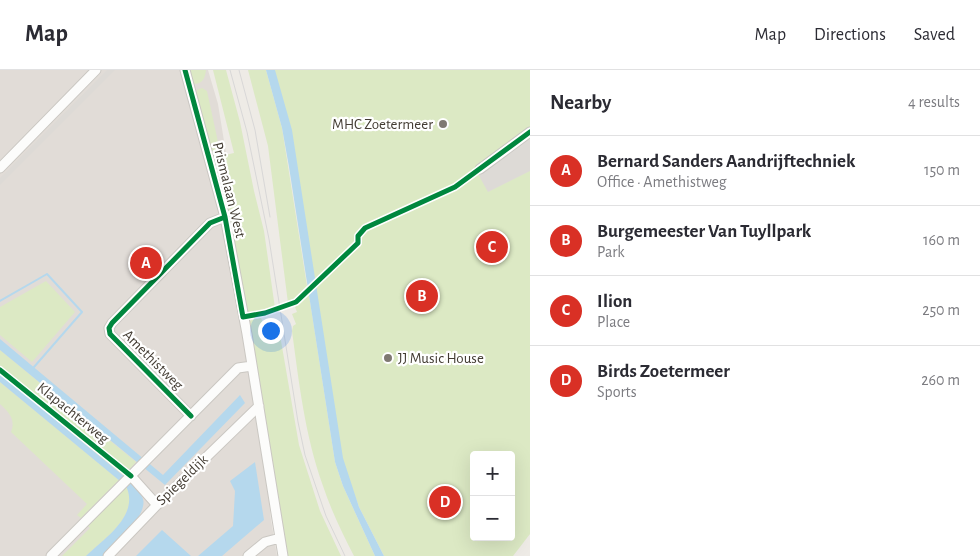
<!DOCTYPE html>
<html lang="en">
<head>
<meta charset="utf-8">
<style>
	:root { --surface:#fff; --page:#f2f2f3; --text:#2b2b33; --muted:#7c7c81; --line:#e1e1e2; --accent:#d93025 }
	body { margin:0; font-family:"Alegreya Sans",sans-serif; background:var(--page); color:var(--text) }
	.controls { position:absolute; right:15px; bottom:15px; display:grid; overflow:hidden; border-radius:5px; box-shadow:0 5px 20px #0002 }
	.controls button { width:45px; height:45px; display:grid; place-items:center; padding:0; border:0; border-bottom:1px solid var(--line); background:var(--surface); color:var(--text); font:25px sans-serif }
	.you { position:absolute; left:270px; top:260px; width:18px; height:18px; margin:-12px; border:4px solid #fff; border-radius:50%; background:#1a73e8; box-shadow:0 0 0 8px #1a73e833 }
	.badge { display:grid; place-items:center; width:32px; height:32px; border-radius:50%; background:var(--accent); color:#fff; font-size:16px; font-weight:700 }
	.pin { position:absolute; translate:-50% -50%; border:2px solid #fff; box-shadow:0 1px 5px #0006 }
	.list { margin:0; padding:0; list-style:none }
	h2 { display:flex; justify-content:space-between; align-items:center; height:65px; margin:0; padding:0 20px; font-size:21px }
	h2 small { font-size:16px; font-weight:400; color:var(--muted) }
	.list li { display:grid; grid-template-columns:32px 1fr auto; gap:15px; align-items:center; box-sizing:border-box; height:70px; padding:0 20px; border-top:1px solid var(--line) }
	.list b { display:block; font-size:19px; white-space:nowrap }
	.list p { margin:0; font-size:16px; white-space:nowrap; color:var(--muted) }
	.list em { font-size:16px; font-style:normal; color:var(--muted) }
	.map { position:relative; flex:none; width:530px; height:486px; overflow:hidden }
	header { display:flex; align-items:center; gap:30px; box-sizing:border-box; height:70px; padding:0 25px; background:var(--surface); border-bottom:1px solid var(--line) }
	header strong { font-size:24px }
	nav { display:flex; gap:28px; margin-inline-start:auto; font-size:18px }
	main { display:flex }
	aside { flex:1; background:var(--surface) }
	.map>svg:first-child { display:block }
	.industrial { fill:#e1dcd7 }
	.green { fill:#dce9c4; fill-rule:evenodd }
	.parking { fill:#dddad6 }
	.water { fill:#b5d8ed }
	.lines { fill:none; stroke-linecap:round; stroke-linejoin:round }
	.stream { stroke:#b5d8ed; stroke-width:2 }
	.minor-casing { stroke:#cac7c2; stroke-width:11 }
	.minor { stroke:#fcfcfb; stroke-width:9 }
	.tram { stroke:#d8d7d7; stroke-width:1 }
	.cycleway-casing { stroke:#fff; stroke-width:8 }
	.cycleway { stroke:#00873e; stroke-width:5 }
	.poi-dot { fill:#7f7972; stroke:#fff; stroke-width:2 }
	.labels { text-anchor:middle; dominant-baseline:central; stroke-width:4.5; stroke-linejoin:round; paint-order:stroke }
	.poi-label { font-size:15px; fill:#433c33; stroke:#fff; text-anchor:end }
	.street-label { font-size:15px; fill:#433c33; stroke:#fff }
</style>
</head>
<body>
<header>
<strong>Map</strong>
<nav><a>Map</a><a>Directions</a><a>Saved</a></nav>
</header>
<main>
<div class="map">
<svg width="530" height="486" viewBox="0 0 530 486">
	<rect width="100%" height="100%" fill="#eeebe6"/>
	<path class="industrial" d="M 0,0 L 208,0 L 218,34 L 243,188 L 271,450 L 277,486 L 0,486 Z"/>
	<path class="green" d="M 188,0 L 206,0 C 205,8 203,14 193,14 Z
		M 213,0 L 226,0 L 240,52 L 254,121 L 264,161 L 275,238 L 269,240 L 246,244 L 228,139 L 195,25 L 197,20 L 202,18 L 207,21 L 221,86 L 234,83 Z
		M 248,0 L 266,0 L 282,58 L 307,216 L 295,229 L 288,233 L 268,76 Z
		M 271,0 L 530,0 L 530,464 L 513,486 L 384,486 L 359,437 L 339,382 L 304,155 ZM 474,385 L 511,385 L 511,467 L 474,467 Z
		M 46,211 L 75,242 L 32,292 L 0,265 L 0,237 Z
		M 309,225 L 335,392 L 343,416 L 375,486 L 354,486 C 342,463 331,440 323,416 C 305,366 299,313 292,261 L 293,256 L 296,254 L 292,244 L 297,242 L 295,237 Z
		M 261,248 L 268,265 L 277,264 L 278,266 L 280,265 L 299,375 L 320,441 L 341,486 L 286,486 L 248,251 Z
		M 0,280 L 136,392 L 128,401 L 0,298 Z
		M 0,301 L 125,403 L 123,405 L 0,304 Z
		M 0,312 L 119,410 L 81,448 L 77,445 L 87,434 L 11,362 C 16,350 9,342 0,334 Z
		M 126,416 C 140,445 105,468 86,486 L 62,486 L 90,458 L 87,455 Z"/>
	<path class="parking" d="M 107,0 L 115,0 L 0,115 L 0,108 Z
		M 530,69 L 530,101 L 488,122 L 478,104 L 511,78 Z"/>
	<path class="water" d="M 266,0 L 275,0 L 292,60 L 343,388 L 359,437 L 384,486 L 375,486 L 343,416 L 335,392 L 289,97 L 282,58 Z
		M 0,269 L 163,405 L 240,325 L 245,333 L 165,415 L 0,280 Z
		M 0,304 L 132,413 C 135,418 141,423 143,429 C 148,446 114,474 103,486 L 86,486 C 105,468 140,445 126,416 L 0,312 Z
		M 255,392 L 264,450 L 222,486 L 198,486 L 233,456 L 235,421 L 230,411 Z
		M 162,460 L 191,486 L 136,486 Z"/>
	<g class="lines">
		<path class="stream" d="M 0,231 L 47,204 L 82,242 L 34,297"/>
		<defs>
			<path id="minor" d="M 185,0 L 225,147 L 247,264 L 283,486
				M 0,98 L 96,0
				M 480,99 L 530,62
				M 191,346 L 110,264 L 109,258 L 112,253 L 210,153 L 225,147
				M 131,406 L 157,435
				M 51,486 L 235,301 L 238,298 L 252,296
				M 108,486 L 157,435 L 259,336
				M 248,486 L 265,472 L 280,468"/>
		</defs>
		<use href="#minor" class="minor-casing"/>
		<use href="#minor" class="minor"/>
		<path class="tram" d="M 230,0 L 247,62 L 269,169 L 298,352 L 305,385 L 326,446 L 345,486
			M 239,0 L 255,60 L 270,147"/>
		<defs>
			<path id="cycleway" d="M 185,0 L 225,147 L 243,247 L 265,243 L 296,232 L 358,173 L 358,166 L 365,158 L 455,117 L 530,62
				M 0,300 L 131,406
				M 191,346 L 110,264 L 109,258 L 112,253 L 210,153 L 225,147"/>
		</defs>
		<use href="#cycleway" class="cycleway-casing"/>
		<use href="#cycleway" class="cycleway"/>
	</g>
	<g class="poi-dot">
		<circle cx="443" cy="54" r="5"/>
		<circle cx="388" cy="288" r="5"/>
	</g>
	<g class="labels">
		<g class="poi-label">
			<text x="433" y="54">MHC Zoetermeer</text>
			<text x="398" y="288" text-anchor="start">JJ Music House</text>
		</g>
		<g class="street-label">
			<text transform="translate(229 120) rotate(76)">Prismalaan West</text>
			<text transform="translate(153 290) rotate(45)">Amethistweg</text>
			<text transform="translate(73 343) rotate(39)">Klapachterweg</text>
			<text transform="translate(182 410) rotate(-44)">Spiegeldijk</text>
		</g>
	</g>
</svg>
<div class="controls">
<button>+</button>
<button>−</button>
</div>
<div class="you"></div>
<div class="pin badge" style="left:146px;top:193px">A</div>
<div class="pin badge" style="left:422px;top:226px">B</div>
<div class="pin badge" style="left:492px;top:177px">C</div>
<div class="pin badge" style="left:445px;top:432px">D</div>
</div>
<aside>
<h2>Nearby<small>4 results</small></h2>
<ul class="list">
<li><span class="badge">A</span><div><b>Bernard Sanders Aandrijftechniek</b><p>Office · Amethistweg</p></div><em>150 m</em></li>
<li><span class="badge">B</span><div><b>Burgemeester Van Tuyllpark</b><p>Park</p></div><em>160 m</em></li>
<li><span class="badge">C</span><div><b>Ilion</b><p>Place</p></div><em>250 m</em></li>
<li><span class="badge">D</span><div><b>Birds Zoetermeer</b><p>Sports</p></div><em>260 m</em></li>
</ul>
</aside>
</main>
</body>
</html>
